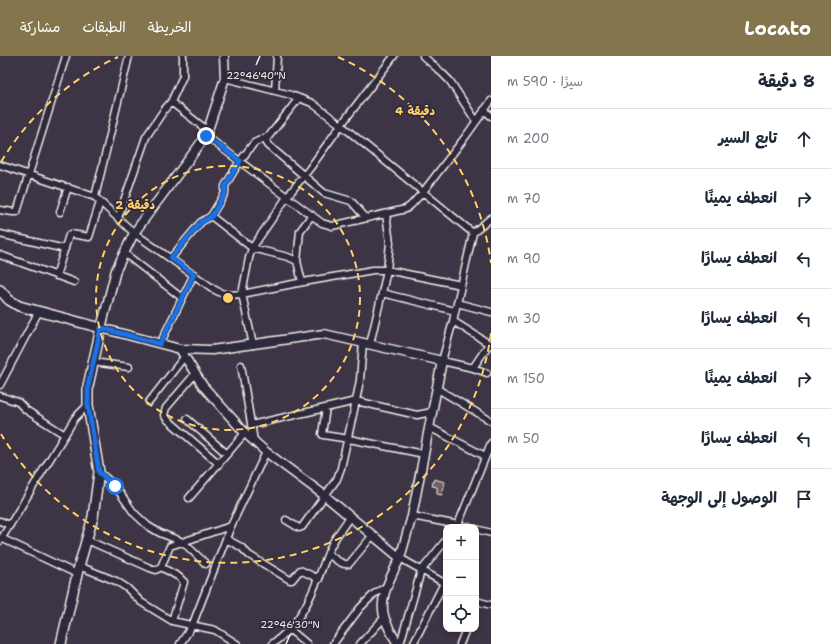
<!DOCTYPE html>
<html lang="ar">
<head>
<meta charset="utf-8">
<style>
	:root { --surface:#fff; --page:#f2f2f3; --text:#1f2937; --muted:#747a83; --line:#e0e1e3; --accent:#84754c }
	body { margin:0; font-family:"Shantell Sans","Playpen Sans Arabic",sans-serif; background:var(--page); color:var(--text); direction:rtl }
	.controls { position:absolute; right:12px; bottom:12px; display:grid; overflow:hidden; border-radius:8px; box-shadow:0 2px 6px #0003 }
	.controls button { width:36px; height:36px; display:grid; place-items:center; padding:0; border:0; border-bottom:1px solid var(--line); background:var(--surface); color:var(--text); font:20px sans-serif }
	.stop { position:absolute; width:12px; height:12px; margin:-9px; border:3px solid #1a73e8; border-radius:50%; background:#fff }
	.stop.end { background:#1a73e8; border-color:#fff; box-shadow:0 1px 4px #0008 }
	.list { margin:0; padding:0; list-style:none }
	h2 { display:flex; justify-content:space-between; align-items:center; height:52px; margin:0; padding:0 16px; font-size:17px }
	h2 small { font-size:13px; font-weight:400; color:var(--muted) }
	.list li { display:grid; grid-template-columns:26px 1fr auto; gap:12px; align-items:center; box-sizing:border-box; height:60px; padding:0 16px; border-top:1px solid var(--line) }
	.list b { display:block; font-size:15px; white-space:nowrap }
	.list em { font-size:13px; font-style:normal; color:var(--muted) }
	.icon { flex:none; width:22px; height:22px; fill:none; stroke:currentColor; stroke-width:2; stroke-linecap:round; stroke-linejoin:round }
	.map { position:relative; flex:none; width:491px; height:588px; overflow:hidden; direction:ltr }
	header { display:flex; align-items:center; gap:24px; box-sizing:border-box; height:56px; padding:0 20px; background:var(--accent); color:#fff }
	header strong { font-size:19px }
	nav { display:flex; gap:22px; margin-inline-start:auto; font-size:14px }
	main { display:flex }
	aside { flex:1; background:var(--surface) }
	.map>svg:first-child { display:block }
	.shadow { fill:#0007 }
	.building { fill:#755e64; stroke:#f4f1e8 }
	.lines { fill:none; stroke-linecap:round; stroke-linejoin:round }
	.minor-casing { stroke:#f4f1e8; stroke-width:9 }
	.tertiary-casing { stroke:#f4f1e8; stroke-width:11 }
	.secondary-casing { stroke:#f4f1e8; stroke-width:12 }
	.minor { stroke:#2f2a3d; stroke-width:6 }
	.tertiary { stroke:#2f2a3d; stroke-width:8 }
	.secondary { stroke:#2f2a3d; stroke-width:9 }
	.route { stroke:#1a73e8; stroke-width:5 }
	.ticks { fill:none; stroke:#f4f1e8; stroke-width:1.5 }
	.ring { fill:none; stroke:#ffd166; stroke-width:2; stroke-dasharray:7 5 }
	.ticks-label { font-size:10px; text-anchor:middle; fill:#f4f1e8; stroke:#2f2a3d; stroke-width:3.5; stroke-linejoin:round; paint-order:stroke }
	.centre { fill:#ffd166; stroke:#2f2a3d; stroke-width:2 }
	.ring-label { font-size:12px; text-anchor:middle; font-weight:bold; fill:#ffd166; stroke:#2f2a3d; stroke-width:3.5; stroke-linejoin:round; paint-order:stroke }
</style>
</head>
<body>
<header>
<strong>Locato</strong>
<nav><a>الخريطة</a><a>الطبقات</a><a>مشاركة</a></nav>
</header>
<main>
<aside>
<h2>8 دقيقة<small>سيرًا · 590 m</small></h2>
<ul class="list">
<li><svg class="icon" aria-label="ahead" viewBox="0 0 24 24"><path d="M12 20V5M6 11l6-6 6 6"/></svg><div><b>تابع السير</b></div><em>200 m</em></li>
<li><svg class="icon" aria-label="right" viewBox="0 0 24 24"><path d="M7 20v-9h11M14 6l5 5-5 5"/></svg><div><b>انعطف يمينًا</b></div><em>70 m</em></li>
<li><svg class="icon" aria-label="left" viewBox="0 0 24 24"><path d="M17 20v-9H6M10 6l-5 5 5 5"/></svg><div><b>انعطف يسارًا</b></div><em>90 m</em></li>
<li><svg class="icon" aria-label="left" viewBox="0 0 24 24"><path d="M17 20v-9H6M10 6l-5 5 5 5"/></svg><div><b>انعطف يسارًا</b></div><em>30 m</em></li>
<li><svg class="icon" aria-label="right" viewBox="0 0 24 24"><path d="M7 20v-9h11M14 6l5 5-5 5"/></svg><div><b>انعطف يمينًا</b></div><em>150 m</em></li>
<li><svg class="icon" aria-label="left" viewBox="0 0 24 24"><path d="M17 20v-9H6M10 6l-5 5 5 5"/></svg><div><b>انعطف يسارًا</b></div><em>50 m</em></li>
<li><svg class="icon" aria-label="arrive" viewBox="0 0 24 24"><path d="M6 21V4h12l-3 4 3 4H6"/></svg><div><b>الوصول إلى الوجهة</b></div></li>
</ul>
</aside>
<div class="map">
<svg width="491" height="588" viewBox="0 0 491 588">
	<rect width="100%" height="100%" fill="#3d3445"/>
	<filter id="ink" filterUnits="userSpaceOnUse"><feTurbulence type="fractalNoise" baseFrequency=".025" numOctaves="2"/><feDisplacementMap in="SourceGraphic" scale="8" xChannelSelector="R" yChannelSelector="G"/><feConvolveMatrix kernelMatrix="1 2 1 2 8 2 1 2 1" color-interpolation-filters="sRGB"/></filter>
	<g filter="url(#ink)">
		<path class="shadow" d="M 444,427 L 445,428 L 443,440 L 438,437 L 438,432 L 433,430 Z"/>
		<path class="building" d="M 434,423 L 445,426 L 442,439 L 437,438 L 437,431 L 432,430 Z"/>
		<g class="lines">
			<defs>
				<path id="minor" d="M 129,0 L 95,141 L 134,177 L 215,234 L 221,237 L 229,239 L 242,238 L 298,227 L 373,214 L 387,214 L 461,229
					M 394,0 L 341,69 L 423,136 L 466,80 L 491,45
					M 423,0 L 441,16 L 450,25 L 476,65
					M 275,35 L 277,0
					M 299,42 L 269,80 L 266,84 L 268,89 L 324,137 L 351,145 L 366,162
					M 171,46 L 207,74
					M 484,54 L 491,60
					M 206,80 L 287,141 L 310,112 L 341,69 L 312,47 L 291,39 L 225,22
					M 0,109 L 95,141
					M 0,154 L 13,156 L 17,156 L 66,0
					M 60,156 L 68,131
					M 211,160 L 252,192 L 288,201 L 297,205 L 302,226
					M 118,162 L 146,81 L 164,54 L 171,46 L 183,20 L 183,0
					M 473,177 L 453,265 L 442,305 L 473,312 L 489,288
					M 0,178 L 65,193
					M 124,197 L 182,242
					M 0,199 L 74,226
					M 171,202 L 201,166 L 211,160 L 225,137 L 225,130 L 240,105 L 254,87 L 269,80
					M 297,205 L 300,175 L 312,159
					M 56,220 L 69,179 L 71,178 L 89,181 L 100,146
					M 382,237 L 387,214 L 390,187 L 386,158
					M 457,247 L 491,256
					M 453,265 L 491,289
					M 363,286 L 360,324 L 356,345 L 417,359 L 432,356
					M 160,288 L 194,218
					M 370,288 L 382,237 L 455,255
					M 253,289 L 242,238 L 249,202 L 252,192 L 287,141 L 322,167 L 332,170 L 406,153 L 411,149 L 423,136 L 473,177 L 491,162
					M 93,306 L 129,311
					M 241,309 L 254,385
					M 473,312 L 487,317
					M 195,318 L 166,352 L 164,359 L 167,363 L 219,408
					M 0,329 L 39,255
					M 436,332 L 491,365
					M 0,340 L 18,346 L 26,354 L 65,379
					M 149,346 L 185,300
					M 326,352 L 322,378 L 323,379 L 349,383 L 424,398
					M 187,363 L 227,398
					M 251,369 L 356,345 L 341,412 L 337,423 L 302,471 L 299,472 L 286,464
					M 429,371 L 485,400
					M 99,416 L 115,430 L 134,457 L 148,470 L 160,477 L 183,486 L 206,508
					M 189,442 L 245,377
					M 412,460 L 469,471
					M 0,465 L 10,469
					M 457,471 L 491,387
					M 476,473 L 491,477
					M 1,482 L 77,518
					M 226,483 L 241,491 L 249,499 L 290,524 L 292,524 L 300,514 L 319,523
					M 87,484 L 150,512 L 156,514 L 161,511 L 170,490 L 231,470
					M 0,485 L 75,362 L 88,349
					M 328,498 C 334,502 342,510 349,508 L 373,479
					M 400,502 L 446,528
					M 79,510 L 116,525 L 127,532 L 141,546 L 172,565 L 215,574 L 237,588
					M 161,511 L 179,521 L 184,526 L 172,565
					M 476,545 L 491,549
					M 289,573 L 307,588
					M 180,588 L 192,570 L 231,470 L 266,396
					M 272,588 C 307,564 315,528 330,492 C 335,481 343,471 350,461
					M 333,588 L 360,552 L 374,538 L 387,530
					M 360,588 L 384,562
					M 400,588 L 421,515 L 446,484
					M 413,588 L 444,527
					M 460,588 L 466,573"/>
				<path id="tertiary" d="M 180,293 L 203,330 L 245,377 L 266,396 L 324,439 L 400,502 L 412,460 L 442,305 L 324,278 L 212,294 L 180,293 L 101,272 L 116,214 L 134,177 L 206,80 L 225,22 L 224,0
					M 398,588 C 393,580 388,572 385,563 C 377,543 392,519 400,502"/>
				<path id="secondary" d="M 0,234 L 9,244 L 19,250 L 101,272 L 88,330 L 88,349 L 99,416 L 93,461 L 79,510 L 61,588"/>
			</defs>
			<use href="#minor" class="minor-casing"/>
			<use href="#tertiary" class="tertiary-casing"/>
			<use href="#secondary" class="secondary-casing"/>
			<use href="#minor" class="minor"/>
			<use href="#tertiary" class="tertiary"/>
			<use href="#secondary" class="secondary"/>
		</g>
	</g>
	<g class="lines" filter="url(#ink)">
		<path class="route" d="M 115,430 L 99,416 L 88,349 L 88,330 L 101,272 L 160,288 L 194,218 L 171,202 L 201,166 L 212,160 L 225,137 L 225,130 L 240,105 L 206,80"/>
	</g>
	<path class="ticks" d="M 256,9 L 260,0M 286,588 L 290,579"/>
	<g class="ring">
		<circle cx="228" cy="242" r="132"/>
		<path d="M491 277A265 265 0 0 1 1 378M1 106A265 265 0 0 1 118 1M338 1A265 265 0 0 1 491 207"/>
	</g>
	<g class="ticks-label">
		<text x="256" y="23">22°46'40"N</text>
		<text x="290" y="572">22°46'30"N</text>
	</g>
	<circle cx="228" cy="242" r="6" class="centre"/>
	<g class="ring-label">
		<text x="415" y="59">4 دقيقة</text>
		<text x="135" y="153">2 دقيقة</text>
	</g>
</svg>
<div class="controls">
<button>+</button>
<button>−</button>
<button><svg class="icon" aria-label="locate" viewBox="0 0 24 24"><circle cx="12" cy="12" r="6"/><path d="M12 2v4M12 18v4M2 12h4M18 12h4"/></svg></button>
</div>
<div class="stop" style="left:115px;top:430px"></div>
<div class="stop end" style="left:206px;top:80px"></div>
</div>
</main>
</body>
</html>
